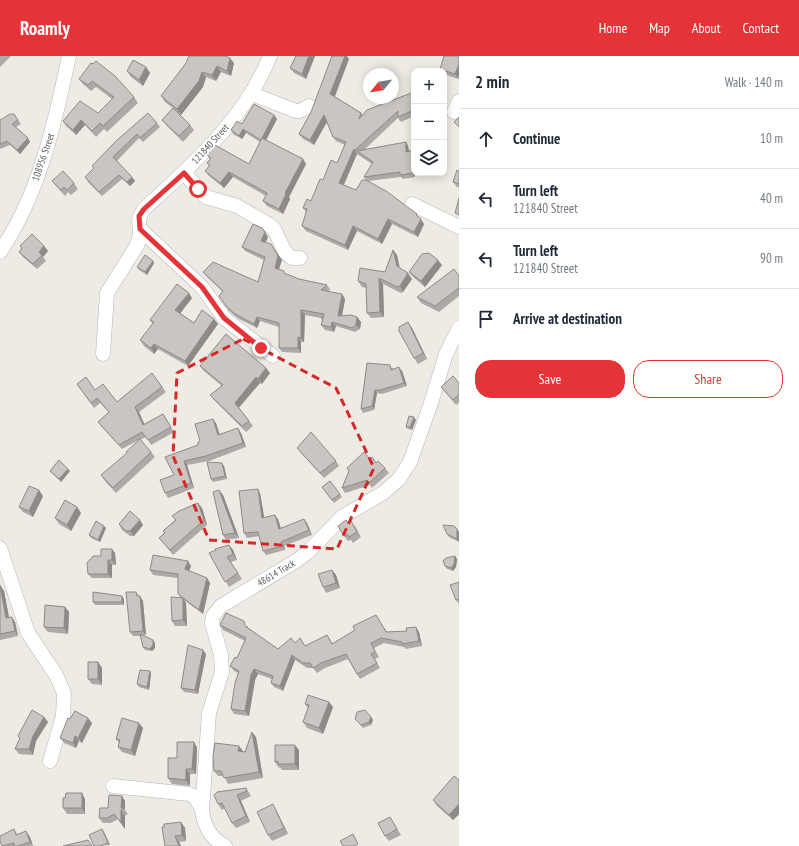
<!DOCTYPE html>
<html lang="en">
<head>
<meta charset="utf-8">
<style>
	:root { --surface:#fff; --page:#f6f6f7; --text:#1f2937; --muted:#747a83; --line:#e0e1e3; --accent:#e43437 }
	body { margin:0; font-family:"PT Sans Narrow",sans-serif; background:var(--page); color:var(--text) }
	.controls { position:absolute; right:12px; top:12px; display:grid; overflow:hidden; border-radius:8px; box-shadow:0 2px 10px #0003 }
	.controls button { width:36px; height:36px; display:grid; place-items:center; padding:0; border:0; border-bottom:1px solid var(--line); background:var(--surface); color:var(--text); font:20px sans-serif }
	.compass { position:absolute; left:363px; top:12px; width:36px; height:36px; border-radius:50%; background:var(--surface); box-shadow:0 2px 10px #0003; rotate:240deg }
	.stop { position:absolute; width:12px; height:12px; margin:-9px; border:3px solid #e43437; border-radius:50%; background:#fff }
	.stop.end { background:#e43437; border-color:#fff; box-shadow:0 1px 4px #0008 }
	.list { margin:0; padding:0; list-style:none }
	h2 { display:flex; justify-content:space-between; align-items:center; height:52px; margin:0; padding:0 16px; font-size:17px }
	h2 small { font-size:13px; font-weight:400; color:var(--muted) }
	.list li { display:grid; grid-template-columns:26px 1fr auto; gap:12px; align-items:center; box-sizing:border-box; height:60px; padding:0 16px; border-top:1px solid var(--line) }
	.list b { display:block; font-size:15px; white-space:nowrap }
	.list p { margin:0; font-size:13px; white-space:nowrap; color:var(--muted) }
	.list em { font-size:13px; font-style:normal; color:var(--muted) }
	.actions { display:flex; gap:8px; padding:12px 16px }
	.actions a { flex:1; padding:9px 0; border:1px solid var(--accent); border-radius:16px; text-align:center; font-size:14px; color:var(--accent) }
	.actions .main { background:var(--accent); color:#fff }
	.icon { flex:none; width:22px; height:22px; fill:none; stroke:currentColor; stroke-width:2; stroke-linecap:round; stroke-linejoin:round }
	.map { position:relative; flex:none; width:459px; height:790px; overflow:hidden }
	header { display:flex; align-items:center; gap:24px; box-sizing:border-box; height:56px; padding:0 20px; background:var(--accent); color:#fff }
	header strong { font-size:19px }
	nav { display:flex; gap:22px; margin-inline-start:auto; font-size:14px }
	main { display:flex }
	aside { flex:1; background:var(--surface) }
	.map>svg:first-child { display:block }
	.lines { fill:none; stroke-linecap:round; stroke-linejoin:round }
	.minor-casing { stroke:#b1b5b9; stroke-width:15 }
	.minor { stroke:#fff; stroke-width:14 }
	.wall { fill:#aea9a6; fill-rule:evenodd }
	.shaded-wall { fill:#8d8a87 }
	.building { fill:#cac5c1; stroke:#8d8a87 }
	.route { stroke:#e43437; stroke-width:5 }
	.marked { fill:none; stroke:#d62828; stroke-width:3; stroke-dasharray:8 5; stroke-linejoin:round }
	.labels { text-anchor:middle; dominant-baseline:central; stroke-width:4; stroke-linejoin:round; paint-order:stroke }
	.street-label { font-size:10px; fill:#5c6064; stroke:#fff }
</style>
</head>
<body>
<header>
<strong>Roamly</strong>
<nav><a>Home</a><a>Map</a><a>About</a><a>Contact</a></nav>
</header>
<main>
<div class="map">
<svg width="459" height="790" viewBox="0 0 459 790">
	<rect width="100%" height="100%" fill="#eeebe4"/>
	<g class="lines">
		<defs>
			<path id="minor" d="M 270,0 C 246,62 192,109 144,153 C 139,160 138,164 140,173 L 202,231 L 224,262 L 273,300
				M 252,38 L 296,55 L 300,55 L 309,50
				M 454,56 L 459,45
				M 184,117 L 206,141 L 237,150 L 268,168 L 274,173 L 285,196 L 292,202 L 300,202
				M 412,148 L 459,171
				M 0,196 C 39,139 55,67 69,0
				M 103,298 L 107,237 L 136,191 L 139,185 L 140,173
				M 0,492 L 28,577 L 56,619 L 64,637 L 63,660 L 50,705
				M 113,730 L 189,738 L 195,741 L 202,754
				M 225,790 C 210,782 204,770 202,754 L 209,657 L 222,616 L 221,599 L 212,567 L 213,560 L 221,550 L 296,505 L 308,496 L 342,461 L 383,437 L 399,423 L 410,406 L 430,350 L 446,298 L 459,272"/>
		</defs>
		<use href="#minor" class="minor-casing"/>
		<use href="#minor" class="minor"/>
	</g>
	<path class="wall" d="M 0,0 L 11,0 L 0,11 Z
		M 296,0 L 315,0 L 306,23 L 294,17 L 290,12 Z
		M 459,0 L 459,20 L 458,23 L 444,18 L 444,15 L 441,15 L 440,13 Z
		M 349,3 L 334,40 L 361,57 L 363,59 L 414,36 L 414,60 L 401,66 L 398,62 L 364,94 L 406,86 L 408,90 L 409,95 L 414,94 L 414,117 L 415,117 L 415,121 L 403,123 L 401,121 L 368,125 L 420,163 L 424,168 L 418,181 L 392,168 L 382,188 L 357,175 L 348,194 L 306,175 L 302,170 L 306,156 L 303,152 L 311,145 L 323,124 L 337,107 L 345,89 L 336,85 L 333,81 L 327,66 L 314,89 L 303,83 L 299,78 L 311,56 ZM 357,98 L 372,108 L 364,121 L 366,124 L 356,134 L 344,129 Z
		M 91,7 L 134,41 L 138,47 L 107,76 L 104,73 L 96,81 L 85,69 L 76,79 L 66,70 L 63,65 L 98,57 L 112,43 L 96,31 L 91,35 L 83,28 L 79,23 Z
		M 186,7 L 234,7 L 231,20 L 221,16 L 216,25 L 206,21 L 203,31 L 181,59 L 174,53 L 190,69 L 194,74 L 183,86 L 166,69 L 162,64 L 173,52 L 165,46 L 161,40 Z
		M 146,11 L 150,17 L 143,30 L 131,21 L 127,15 Z
		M 14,58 L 21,68 L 16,71 L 30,86 L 20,98 L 10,89 L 0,93 L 0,64 Z
		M 274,59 L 277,63 L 266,84 L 303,103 L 306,108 L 289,141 L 290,143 L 283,158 L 267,150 L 263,145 L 266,140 L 233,121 L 224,132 L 209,120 L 205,115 L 209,110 L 207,107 L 210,103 L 207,99 L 249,108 L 260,86 L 246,77 L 242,83 L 233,78 L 231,74 L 242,68 Z
		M 157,67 L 160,71 L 143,86 L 139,82 L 117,105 L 135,125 L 130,130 L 122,123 L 102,140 L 88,126 L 85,121 L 94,113 L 92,110 L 116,85 Z
		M 459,115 L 459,132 L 457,131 L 453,126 Z
		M 52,125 L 74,127 L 78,133 L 71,139 L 68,136 L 65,140 L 56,130 Z
		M 268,181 L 265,187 L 282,204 L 279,213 L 286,218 L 299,223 L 327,229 L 330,233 L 328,236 L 342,238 L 345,243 L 342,260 L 357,261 L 361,266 L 360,273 L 355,276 L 336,270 L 334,276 L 325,274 L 321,269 L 322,264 L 321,262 L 305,259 L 304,286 L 301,286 L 301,297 L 282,296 L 279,292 L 279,271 L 260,265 L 257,272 L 239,263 L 229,255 L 219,240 L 223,236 L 207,221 L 203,216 L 258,226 L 264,204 L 245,195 L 242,191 Z
		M 20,190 L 44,190 L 48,195 L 43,201 L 46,205 L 37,213 L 23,201 L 19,196 L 22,193 Z
		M 393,194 L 397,199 L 400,212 L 412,223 L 403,236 L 401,237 L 383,228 L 384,261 L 371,262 L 367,257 L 366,232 L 362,231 L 358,225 L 385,216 Z
		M 153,205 L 154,207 L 147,219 L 139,214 L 137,211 Z
		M 442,209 L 425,231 L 413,221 L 409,216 Z
		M 459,220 L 459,240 L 439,256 L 421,247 L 417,241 Z
		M 192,242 L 180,257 L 194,267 L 214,263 L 218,268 L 188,310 L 158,293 L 154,298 L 144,290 L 140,284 L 153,268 L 150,264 Z
		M 412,272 L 427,303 L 418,308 L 414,302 Z
		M 367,307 L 393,312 L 393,313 L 402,315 L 407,330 L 382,338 L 377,337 L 374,354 L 363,357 L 361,353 Z
		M 200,310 L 266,312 L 270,317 L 262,328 L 260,327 L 239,352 L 253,370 L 246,376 L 214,344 L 210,339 L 222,330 L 204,315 Z
		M 152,317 L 166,336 L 139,356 L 144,368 L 163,358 L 174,376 L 151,389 L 146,381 L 140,384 L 151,396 L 155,401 L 116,437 L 105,425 L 101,419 L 127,398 L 139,384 L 122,393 L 102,371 L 98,366 L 109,356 L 100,347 L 94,352 L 77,328 L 95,334 L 117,346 Z
		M 459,327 L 459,347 L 456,349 L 441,331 Z
		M 416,364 L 412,374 L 408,373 L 406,371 Z
		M 216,367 L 220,379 L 241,377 L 246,391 L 209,405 L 187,409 L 194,432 L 168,442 L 165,437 L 174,419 L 165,401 L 198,389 L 200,385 Z
		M 297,392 L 336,405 L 339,410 L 324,422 L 301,397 Z
		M 370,403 L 376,407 L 385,412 L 389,417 L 372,432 L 370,429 L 345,437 L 342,432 L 349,415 L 347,412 Z
		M 224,410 L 227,423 L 213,426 L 211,423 Z
		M 50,415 L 70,415 L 61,426 Z
		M 330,425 L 342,441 L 334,447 L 322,431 Z
		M 260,437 L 264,461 L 278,463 L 281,472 L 307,467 L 312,479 L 284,490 L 285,494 L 266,499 L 263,495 L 260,480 L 247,482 L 244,477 Z
		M 223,439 L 239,482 L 226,484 L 223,479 Z
		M 43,440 L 33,461 L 23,456 L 19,451 Z
		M 77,451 L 81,457 L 71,475 L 59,468 L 55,462 Z
		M 202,452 L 207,469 L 173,499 L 159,482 L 164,477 L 163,475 L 175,464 L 172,460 Z
		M 140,464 L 143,469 L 134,480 L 130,480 L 122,474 L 119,468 Z
		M 348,467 L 355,470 L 361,481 L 353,487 L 351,484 L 348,485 L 344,480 Z
		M 106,472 L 100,486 L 91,482 L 89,479 Z
		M 459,476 L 459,486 L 449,481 L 447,478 Z
		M 229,489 L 233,494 L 237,504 L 231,506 L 242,523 L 229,531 L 209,497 Z
		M 115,497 L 116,509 L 112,509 L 112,522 L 92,522 L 88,518 L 101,500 Z
		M 455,500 L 457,503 L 456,511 L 453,515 L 447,513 L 445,510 Z
		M 191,510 L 189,515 L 207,522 L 210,527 L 203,558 L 184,544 L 186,547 L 187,570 L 175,570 L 172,565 L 181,542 L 178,538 L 178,522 L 153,519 L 150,514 Z
		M 332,514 L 336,519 L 340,532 L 326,537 L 323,531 Z
		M 459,526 L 459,548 L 456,544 Z
		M 0,529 L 4,535 L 9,561 L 15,566 L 18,580 L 0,584 Z
		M 136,536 L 143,545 L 146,579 L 143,579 L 153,584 L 155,587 L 155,592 L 152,595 L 145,594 L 143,591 L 140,580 L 133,580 L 130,576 Z
		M 122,540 L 124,543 L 124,549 L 95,549 L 93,546 Z
		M 65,551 L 69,556 L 68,578 L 48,576 L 44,571 Z
		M 376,559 L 387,576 L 419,576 L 422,590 L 406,593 L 404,591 L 384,587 L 374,592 L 379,601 L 375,603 L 380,612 L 360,623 L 348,603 L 325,612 L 317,617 L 313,612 L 307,612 L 295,604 L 283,635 L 274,631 L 271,627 L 272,623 L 258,618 L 255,624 L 249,660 L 234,658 L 231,653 L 238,617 L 234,615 L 230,610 L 237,602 L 245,585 L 223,574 L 220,569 L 248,570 L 248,572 L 278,593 L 295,587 L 305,590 L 327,579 L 333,588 L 355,574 Z
		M 206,598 L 198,638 L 184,636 L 181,632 Z
		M 98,606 L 102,612 L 102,629 L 92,628 L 88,623 Z
		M 150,615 L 151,618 L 149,634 L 139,631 L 137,628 Z
		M 305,648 L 333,651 L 323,678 L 307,672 L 303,666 L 308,652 Z
		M 44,661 L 48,666 L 36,685 L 33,699 L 19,698 L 15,693 L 20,683 L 18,680 Z
		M 355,663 L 373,664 L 371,669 L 363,672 Z
		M 92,667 L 82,687 L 79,685 L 76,692 L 64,687 L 60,682 Z
		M 143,672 L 135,700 L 122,696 L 118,691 L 119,687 L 116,683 Z
		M 256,681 L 263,722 L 228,728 L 224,720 L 218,720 L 214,715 L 243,695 L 243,696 L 245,696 Z
		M 197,691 L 196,718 L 190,718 L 190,730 L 172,728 L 168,722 L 177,702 Z
		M 299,694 L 299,714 L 282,714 L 280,711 L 279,712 L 275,706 Z
		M 459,724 L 459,758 L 453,764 L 437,750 L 433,744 Z
		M 246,732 L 250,738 L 251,740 L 241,745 L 250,766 L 236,772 L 232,767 L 225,752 L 222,754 L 218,748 Z
		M 122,740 L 125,745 L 125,754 L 128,758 L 125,760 L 125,773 L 118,763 L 111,767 L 103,767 L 99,762 L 108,752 Z
		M 65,742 L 85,743 L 85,758 L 67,758 L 63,752 Z
		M 276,754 L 288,778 L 272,785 L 268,779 Z
		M 390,761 L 401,779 L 389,785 L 385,780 Z
		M 181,766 L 185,772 L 186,785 L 179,786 L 181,790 L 165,790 Z
		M 14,773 L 17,778 L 30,781 L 33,790 L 2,790 Z
		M 102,773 L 104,776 L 110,789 L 94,790 Z"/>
	<path class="shaded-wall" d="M 309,0 L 315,0 L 306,23 L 302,18 Z
		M 345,0 L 347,0 L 349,3 L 334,43 L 330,38 Z
		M 230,2 L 234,7 L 231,20 L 227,15 Z
		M 459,8 L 459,20 L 458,23 L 455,18 Z
		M 217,10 L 221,16 L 216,25 L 212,19 Z
		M 146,11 L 150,17 L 143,30 L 139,24 Z
		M 202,16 L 206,21 L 203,31 L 181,59 L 177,53 Z
		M 274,59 L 277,63 L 264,88 L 261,84 Z
		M 324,59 L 328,64 L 314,89 L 310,84 Z
		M 81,64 L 85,69 L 76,79 L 73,74 Z
		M 243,73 L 246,77 L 242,83 L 239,80 Z
		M 28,82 L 30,86 L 20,98 L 17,94 Z
		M 406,86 L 408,90 L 409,100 L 406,96 Z
		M 354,93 L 357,98 L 342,132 L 339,127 Z
		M 303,103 L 306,108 L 289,141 L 290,143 L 283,158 L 279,153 L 285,137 Z
		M 411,111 L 414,114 L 414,117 L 415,117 L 415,121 L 413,117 Z
		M 229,116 L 233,121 L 224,132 L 220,127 Z
		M 132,121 L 135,125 L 130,130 L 127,126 Z
		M 388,163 L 392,168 L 382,188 L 378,183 Z
		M 421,163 L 424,168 L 418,181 L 414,176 Z
		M 353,170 L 357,175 L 348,194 L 345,189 Z
		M 265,176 L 268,181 L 264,190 L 261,185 Z
		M 271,188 L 282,204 L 278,216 L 275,212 Z
		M 44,190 L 48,195 L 43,201 L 39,196 Z
		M 393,194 L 397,199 L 400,215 L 397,210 Z
		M 438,204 L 442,209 L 425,231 L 421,225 Z
		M 153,205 L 154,207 L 147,219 L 145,216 Z
		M 408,217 L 412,223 L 403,236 L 400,230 Z
		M 379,222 L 383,228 L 384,261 L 380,256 Z
		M 189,237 L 192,242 L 179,259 L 175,254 Z
		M 342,238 L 345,243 L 341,265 L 338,260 Z
		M 301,254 L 305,259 L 304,286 L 301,282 Z
		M 257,261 L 260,265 L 257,272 L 254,268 Z
		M 357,261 L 361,266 L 360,273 L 356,269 Z
		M 214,263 L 218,268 L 188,310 L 185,305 Z
		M 332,266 L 336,270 L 334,276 L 331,271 Z
		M 408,266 L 412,272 L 427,303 L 423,297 Z
		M 298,281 L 301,286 L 301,297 L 298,292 Z
		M 154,288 L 158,293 L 154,298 L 151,292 Z
		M 399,311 L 402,315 L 407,330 L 404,327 Z
		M 266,312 L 270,317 L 262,328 L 258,323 Z
		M 256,321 L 260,327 L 238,352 L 235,347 Z
		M 375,334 L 377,337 L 374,354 L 372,350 Z
		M 135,351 L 139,356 L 147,374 L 143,369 Z
		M 414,361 L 416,364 L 412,374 L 410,371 Z
		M 213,363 L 216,367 L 221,384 L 218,379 Z
		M 238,372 L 241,377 L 246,391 L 243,387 Z
		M 184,405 L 187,409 L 194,432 L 191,427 Z
		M 222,407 L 224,410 L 227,423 L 225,420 Z
		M 68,413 L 70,415 L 61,426 L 59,423 Z
		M 258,433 L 260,437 L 265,466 L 262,462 Z
		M 39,434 L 43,440 L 33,461 L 29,455 Z
		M 219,434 L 223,439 L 239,482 L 235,477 Z
		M 198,447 L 202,452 L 207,469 L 204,464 Z
		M 77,451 L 81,457 L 71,475 L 67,469 Z
		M 275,459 L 278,463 L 282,477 L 279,473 Z
		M 304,463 L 307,467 L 312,479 L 309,474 Z
		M 140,464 L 143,469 L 134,480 L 130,475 Z
		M 104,470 L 106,472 L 100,486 L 98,484 Z
		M 457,473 L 459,476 L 459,486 L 457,483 Z
		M 281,486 L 284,490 L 285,494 L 282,490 Z
		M 229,489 L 233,494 L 237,504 L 233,498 Z
		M 112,493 L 115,497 L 116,509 L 112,504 Z
		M 455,500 L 457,503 L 456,511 L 453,515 L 451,512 Z
		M 108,504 L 112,509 L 112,522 L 108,518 Z
		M 188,505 L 191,510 L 188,517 L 185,513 Z
		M 332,514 L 336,519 L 340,532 L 336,527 Z
		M 207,522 L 210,527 L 203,558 L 199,554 Z
		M 0,529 L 4,535 L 10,567 L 6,562 Z
		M 122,540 L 124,543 L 124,549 L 122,546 Z
		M 140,540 L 143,545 L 146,579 L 143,575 Z
		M 183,542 L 186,547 L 187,570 L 183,564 Z
		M 65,551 L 69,556 L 68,578 L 64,572 Z
		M 12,561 L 15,566 L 18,580 L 15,575 Z
		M 416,571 L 419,576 L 422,590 L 419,585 Z
		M 153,584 L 155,587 L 155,592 L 152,595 L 150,593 Z
		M 203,594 L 206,598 L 198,638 L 195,634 Z
		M 292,599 L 295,604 L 283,635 L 280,630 Z
		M 98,606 L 102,612 L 102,629 L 98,623 Z
		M 254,613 L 258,618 L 255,624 L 249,660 L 245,655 L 251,619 Z
		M 150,615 L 151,618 L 149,634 L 147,631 Z
		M 329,646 L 333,651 L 323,678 L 319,672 Z
		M 44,661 L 48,666 L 36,685 L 33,699 L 29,693 L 33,680 Z
		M 371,661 L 373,664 L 371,669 L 369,666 Z
		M 88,662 L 92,667 L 82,687 L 78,682 Z
		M 139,667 L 143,672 L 135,700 L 131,694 Z
		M 252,676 L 256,681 L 263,722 L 259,716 Z
		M 75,680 L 79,685 L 76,692 L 73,687 Z
		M 194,686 L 197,691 L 196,718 L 192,713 Z
		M 295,689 L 299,694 L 299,714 L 295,708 Z
		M 239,690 L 243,695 L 242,700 L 238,695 Z
		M 186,713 L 190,718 L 190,730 L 186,724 Z
		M 82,737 L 85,743 L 85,758 L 82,752 Z
		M 237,739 L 241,745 L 250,766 L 246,760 Z
		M 122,740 L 125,745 L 125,754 L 124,752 L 121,752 Z
		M 273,748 L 288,778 L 284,772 Z
		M 459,748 L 459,758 L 453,764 L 449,759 Z
		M 121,754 L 125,760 L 125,773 L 121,767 Z
		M 181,766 L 185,772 L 186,785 L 182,779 Z
		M 102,773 L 104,776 L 110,789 L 108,787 Z
		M 26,775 L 30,781 L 33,790 L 30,786 Z
		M 175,780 L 179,786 L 181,790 L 179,790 Z"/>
	<path class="building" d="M 189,0 L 225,0 L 230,2 L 227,15 L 217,10 L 212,19 L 202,16 L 199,25 L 177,53 L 161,40 L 186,7 Z
		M 296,0 L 309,0 L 302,18 L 290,12 Z
		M 332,0 L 345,0 L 330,38 L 361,57 L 359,63 L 367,54 L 414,36 L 414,54 L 398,61 L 398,55 L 355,94 L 354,93 L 339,127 L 356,134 L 362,124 L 366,124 L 386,135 L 417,158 L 416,159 L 421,163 L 414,176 L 388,163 L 378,183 L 353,170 L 345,189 L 302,170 L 307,153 L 303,152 L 307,143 L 311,145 L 320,123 L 323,124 L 331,104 L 337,107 L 346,86 L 333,81 L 324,59 L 310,84 L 299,78 L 311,56 Z
		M 444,0 L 459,0 L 459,8 L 455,18 L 440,13 Z
		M 133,4 L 146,11 L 139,24 L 127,15 Z
		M 96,5 L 115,20 L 134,41 L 103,70 L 100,67 L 92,75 L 81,64 L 73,74 L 63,65 L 80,45 L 98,57 L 114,41 L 92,25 L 88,29 L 79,23 L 91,7 L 93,8 Z
		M 254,48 L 274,59 L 261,84 L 243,73 L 239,80 L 231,74 L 237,65 L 242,68 Z
		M 173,52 L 190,69 L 179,80 L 162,64 Z
		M 148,57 L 157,67 L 140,82 L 137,78 L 113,101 L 132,121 L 127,126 L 119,119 L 99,136 L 85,121 L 94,112 L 92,110 L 116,85 Z
		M 10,58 L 14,58 L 18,64 L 12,68 L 28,82 L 17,94 L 7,85 L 0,88 L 0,64 Z
		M 459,61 L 459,71 L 454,66 Z
		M 262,82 L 303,103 L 285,137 L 286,138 L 279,153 L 263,145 L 267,137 L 229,116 L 220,127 L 205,115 L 210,109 L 207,107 L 211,102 L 207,99 L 215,89 L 249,108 Z
		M 406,86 L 406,96 L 414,94 L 414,110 L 411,111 L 413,117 L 400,119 L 400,116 L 364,121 L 373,106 L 357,95 Z
		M 457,114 L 459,115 L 459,128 L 453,126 Z
		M 63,115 L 74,127 L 67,134 L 64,131 L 61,134 L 52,125 Z
		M 459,142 L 459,159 L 455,157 Z
		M 253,168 L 262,172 L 265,176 L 261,185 L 271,188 L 278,200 L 275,212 L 284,215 L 284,217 L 299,223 L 327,229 L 321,234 L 342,238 L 338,260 L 351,259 L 357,261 L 356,269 L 352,272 L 332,266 L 331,271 L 321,269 L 323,263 L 321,262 L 323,262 L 324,258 L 301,254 L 301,282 L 298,281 L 298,292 L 279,292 L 279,267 L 257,261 L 254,268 L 235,258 L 226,250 L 219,240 L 223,235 L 203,216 L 213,206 L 258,226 L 265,201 L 242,191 Z
		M 32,178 L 44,190 L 39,196 L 42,199 L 33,208 L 19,196 L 22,192 L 20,190 Z
		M 393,194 L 397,210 L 408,217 L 400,230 L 397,231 L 379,222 L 380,256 L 367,257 L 366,228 L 358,225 L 360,212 L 385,216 Z
		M 429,197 L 438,204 L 421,225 L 409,216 L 422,198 Z
		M 145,199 L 153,205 L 145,216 L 137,211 Z
		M 454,213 L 459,220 L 459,232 L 435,250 L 417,241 Z
		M 177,228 L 189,237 L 175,254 L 194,267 L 202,254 L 214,263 L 185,305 L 154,288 L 151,292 L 140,284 L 154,266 L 150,264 Z
		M 408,266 L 423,297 L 414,302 L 399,275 L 399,271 Z
		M 226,278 L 266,312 L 258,323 L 256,321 L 235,347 L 249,365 L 242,370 L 210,339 L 223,329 L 200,310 Z
		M 367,307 L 390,309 L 391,314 L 399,311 L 404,327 L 380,334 L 375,334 L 372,350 L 361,353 Z
		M 152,317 L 162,331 L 135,351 L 143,369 L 163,358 L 171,371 L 148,384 L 142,376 L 119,389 L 98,366 L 109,356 L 97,342 L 91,347 L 77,328 L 86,321 L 95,334 L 103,328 L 117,346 Z
		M 453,320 L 459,327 L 459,338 L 453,344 L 441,331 Z
		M 409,360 L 414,361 L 410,371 L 406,371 Z
		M 213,363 L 218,379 L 238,372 L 243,387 L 206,400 L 184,405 L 191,427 L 165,437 L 160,424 L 174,419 L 165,401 L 198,389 L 198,386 L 200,385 L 195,368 Z
		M 311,376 L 336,405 L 320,417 L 297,392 Z
		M 140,383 L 151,396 L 113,432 L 101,419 L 127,397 L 126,396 Z
		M 364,396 L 370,403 L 372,401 L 376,407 L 378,405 L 385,412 L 369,427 L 367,424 L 342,432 L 349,415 L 347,412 Z
		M 59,404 L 68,413 L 59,423 L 50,415 Z
		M 207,406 L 222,407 L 225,420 L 211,423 Z
		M 330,425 L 340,438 L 332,444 L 322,431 Z
		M 29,430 L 39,434 L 29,455 L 19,451 Z
		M 258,433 L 262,462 L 275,459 L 279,473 L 304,463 L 309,474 L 281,486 L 282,490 L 263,495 L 258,476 L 244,477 L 239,435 Z
		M 219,434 L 235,477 L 223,479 L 213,436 Z
		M 65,444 L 77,451 L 67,469 L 55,462 Z
		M 198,447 L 204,464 L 170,494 L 159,482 L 165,477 L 163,475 L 176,464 L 172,460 L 179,455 Z
		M 130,455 L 140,464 L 130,475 L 126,475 L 119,468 Z
		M 346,464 L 348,467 L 351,465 L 357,476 L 349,481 L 347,478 L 344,480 L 338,470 Z
		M 96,465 L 104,470 L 98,484 L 89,479 Z
		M 443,469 L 454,470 L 457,473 L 457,483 L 447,478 Z
		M 229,489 L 233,498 L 227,501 L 238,517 L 225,526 L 209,497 L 216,494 L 215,493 Z
		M 101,493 L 112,493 L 112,504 L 108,504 L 108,518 L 88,518 L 87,507 L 93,500 L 101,500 Z
		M 153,499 L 188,505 L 185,513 L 207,522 L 199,554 L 178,538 L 178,518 L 150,514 Z
		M 455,500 L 454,508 L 451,512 L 445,510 L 443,505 L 446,502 Z
		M 332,514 L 336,527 L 323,531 L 318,518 Z
		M 459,526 L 459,543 L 456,544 L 450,529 Z
		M 0,529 L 6,562 L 12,561 L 15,575 L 0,578 Z
		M 93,536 L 122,540 L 122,546 L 93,546 Z
		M 126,536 L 136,536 L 137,540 L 140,540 L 143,575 L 130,576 Z
		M 171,541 L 183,542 L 183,564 L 172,565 Z
		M 45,549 L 65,551 L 64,572 L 44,571 Z
		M 226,557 L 244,565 L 245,570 L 278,593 L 291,582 L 295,587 L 300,582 L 305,590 L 327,579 L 332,588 L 355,574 L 353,570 L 376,559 L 386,576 L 407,575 L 406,572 L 416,571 L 419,585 L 402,588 L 402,586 L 381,582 L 371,587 L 375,596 L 371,598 L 377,607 L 357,618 L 346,598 L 321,607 L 313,612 L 310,607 L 303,607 L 292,599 L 280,630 L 271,627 L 273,620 L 254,613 L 251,619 L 245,655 L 231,653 L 235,627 L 239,615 L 230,610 L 235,601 L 237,602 L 246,582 L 220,569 Z
		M 140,578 L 153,584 L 153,589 L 150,593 L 143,591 Z
		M 188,589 L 203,594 L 195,634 L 181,632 Z
		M 88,606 L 98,606 L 98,623 L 88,623 Z
		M 140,614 L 150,615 L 147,631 L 137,628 Z
		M 308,639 L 329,646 L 319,672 L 303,666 L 309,649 L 305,648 Z
		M 32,654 L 44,661 L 33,680 L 29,693 L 15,693 L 20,682 L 18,680 Z
		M 365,654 L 371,661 L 369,666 L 361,669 L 355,663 L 357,656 Z
		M 75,655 L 88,662 L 78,682 L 75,680 L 73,687 L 60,682 L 68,662 L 70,663 Z
		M 122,662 L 139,667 L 131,694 L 118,691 L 120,684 L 116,683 Z
		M 252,676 L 259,716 L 224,722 L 221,715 L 214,715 L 213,700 L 215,687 L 239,690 L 238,695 L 245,696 Z
		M 177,686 L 194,686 L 192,713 L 186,713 L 186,724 L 168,722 L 168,702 L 177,702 Z
		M 275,689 L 295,689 L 295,708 L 278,708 L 278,705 L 275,706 Z
		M 454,720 L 459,724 L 459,748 L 449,759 L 433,744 Z
		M 246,732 L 247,735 L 237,739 L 246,760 L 232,767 L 222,747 L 218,748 L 214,739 L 217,736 Z
		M 66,737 L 82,737 L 82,752 L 63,752 L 63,742 L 65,742 Z
		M 109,739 L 122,740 L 121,752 L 124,752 L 121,754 L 121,767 L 114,758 L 107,762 L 99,762 L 100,752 L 108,752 Z
		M 273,748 L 284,772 L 268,779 L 257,756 Z
		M 390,761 L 397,773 L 385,780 L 378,767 Z
		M 181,766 L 182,779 L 175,780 L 179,790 L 165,790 L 162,771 L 164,771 L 164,768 Z
		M 14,773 L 16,779 L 26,775 L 30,786 L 18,790 L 14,790 L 14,787 L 2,790 L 0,785 L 0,780 Z
		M 102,773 L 108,787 L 100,790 L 94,790 L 89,779 Z
		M 353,778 L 358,788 L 355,790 L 343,790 L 340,785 Z
		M 88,784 L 92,790 L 63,790 Z"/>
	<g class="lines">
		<path class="route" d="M 198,133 L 184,117 L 144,153 L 139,160 L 140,173 L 202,231 L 224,262 L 261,292"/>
	</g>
	<path class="marked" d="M 243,283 L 336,332 L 374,412 L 337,493 L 209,484 L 173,400 L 177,317 Z"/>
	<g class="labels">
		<g class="street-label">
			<text transform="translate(210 88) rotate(-48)">121840 Street</text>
			<text transform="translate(43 101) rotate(-71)">108956 Street</text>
			<text transform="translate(276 517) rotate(-31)">48614 Track</text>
		</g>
	</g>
</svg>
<div class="controls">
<button>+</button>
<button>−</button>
<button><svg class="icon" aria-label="layers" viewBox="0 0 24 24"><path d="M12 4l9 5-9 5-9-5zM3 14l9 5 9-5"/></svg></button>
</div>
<svg class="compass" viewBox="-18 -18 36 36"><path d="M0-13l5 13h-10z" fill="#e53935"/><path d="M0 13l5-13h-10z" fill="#747a83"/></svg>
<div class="stop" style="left:198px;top:133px"></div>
<div class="stop end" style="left:261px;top:292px"></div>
</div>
<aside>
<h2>2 min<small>Walk · 140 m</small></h2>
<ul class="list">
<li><svg class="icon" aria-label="ahead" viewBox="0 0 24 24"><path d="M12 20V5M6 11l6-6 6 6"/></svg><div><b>Continue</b></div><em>10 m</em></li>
<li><svg class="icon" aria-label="left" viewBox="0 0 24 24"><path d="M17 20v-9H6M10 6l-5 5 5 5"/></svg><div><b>Turn left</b><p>121840 Street</p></div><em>40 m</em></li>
<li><svg class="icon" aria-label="left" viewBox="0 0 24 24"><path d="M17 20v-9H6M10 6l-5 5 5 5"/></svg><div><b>Turn left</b><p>121840 Street</p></div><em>90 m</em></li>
<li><svg class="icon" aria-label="arrive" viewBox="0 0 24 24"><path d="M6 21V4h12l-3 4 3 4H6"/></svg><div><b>Arrive at destination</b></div></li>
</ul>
<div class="actions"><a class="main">Save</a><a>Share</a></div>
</aside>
</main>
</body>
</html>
